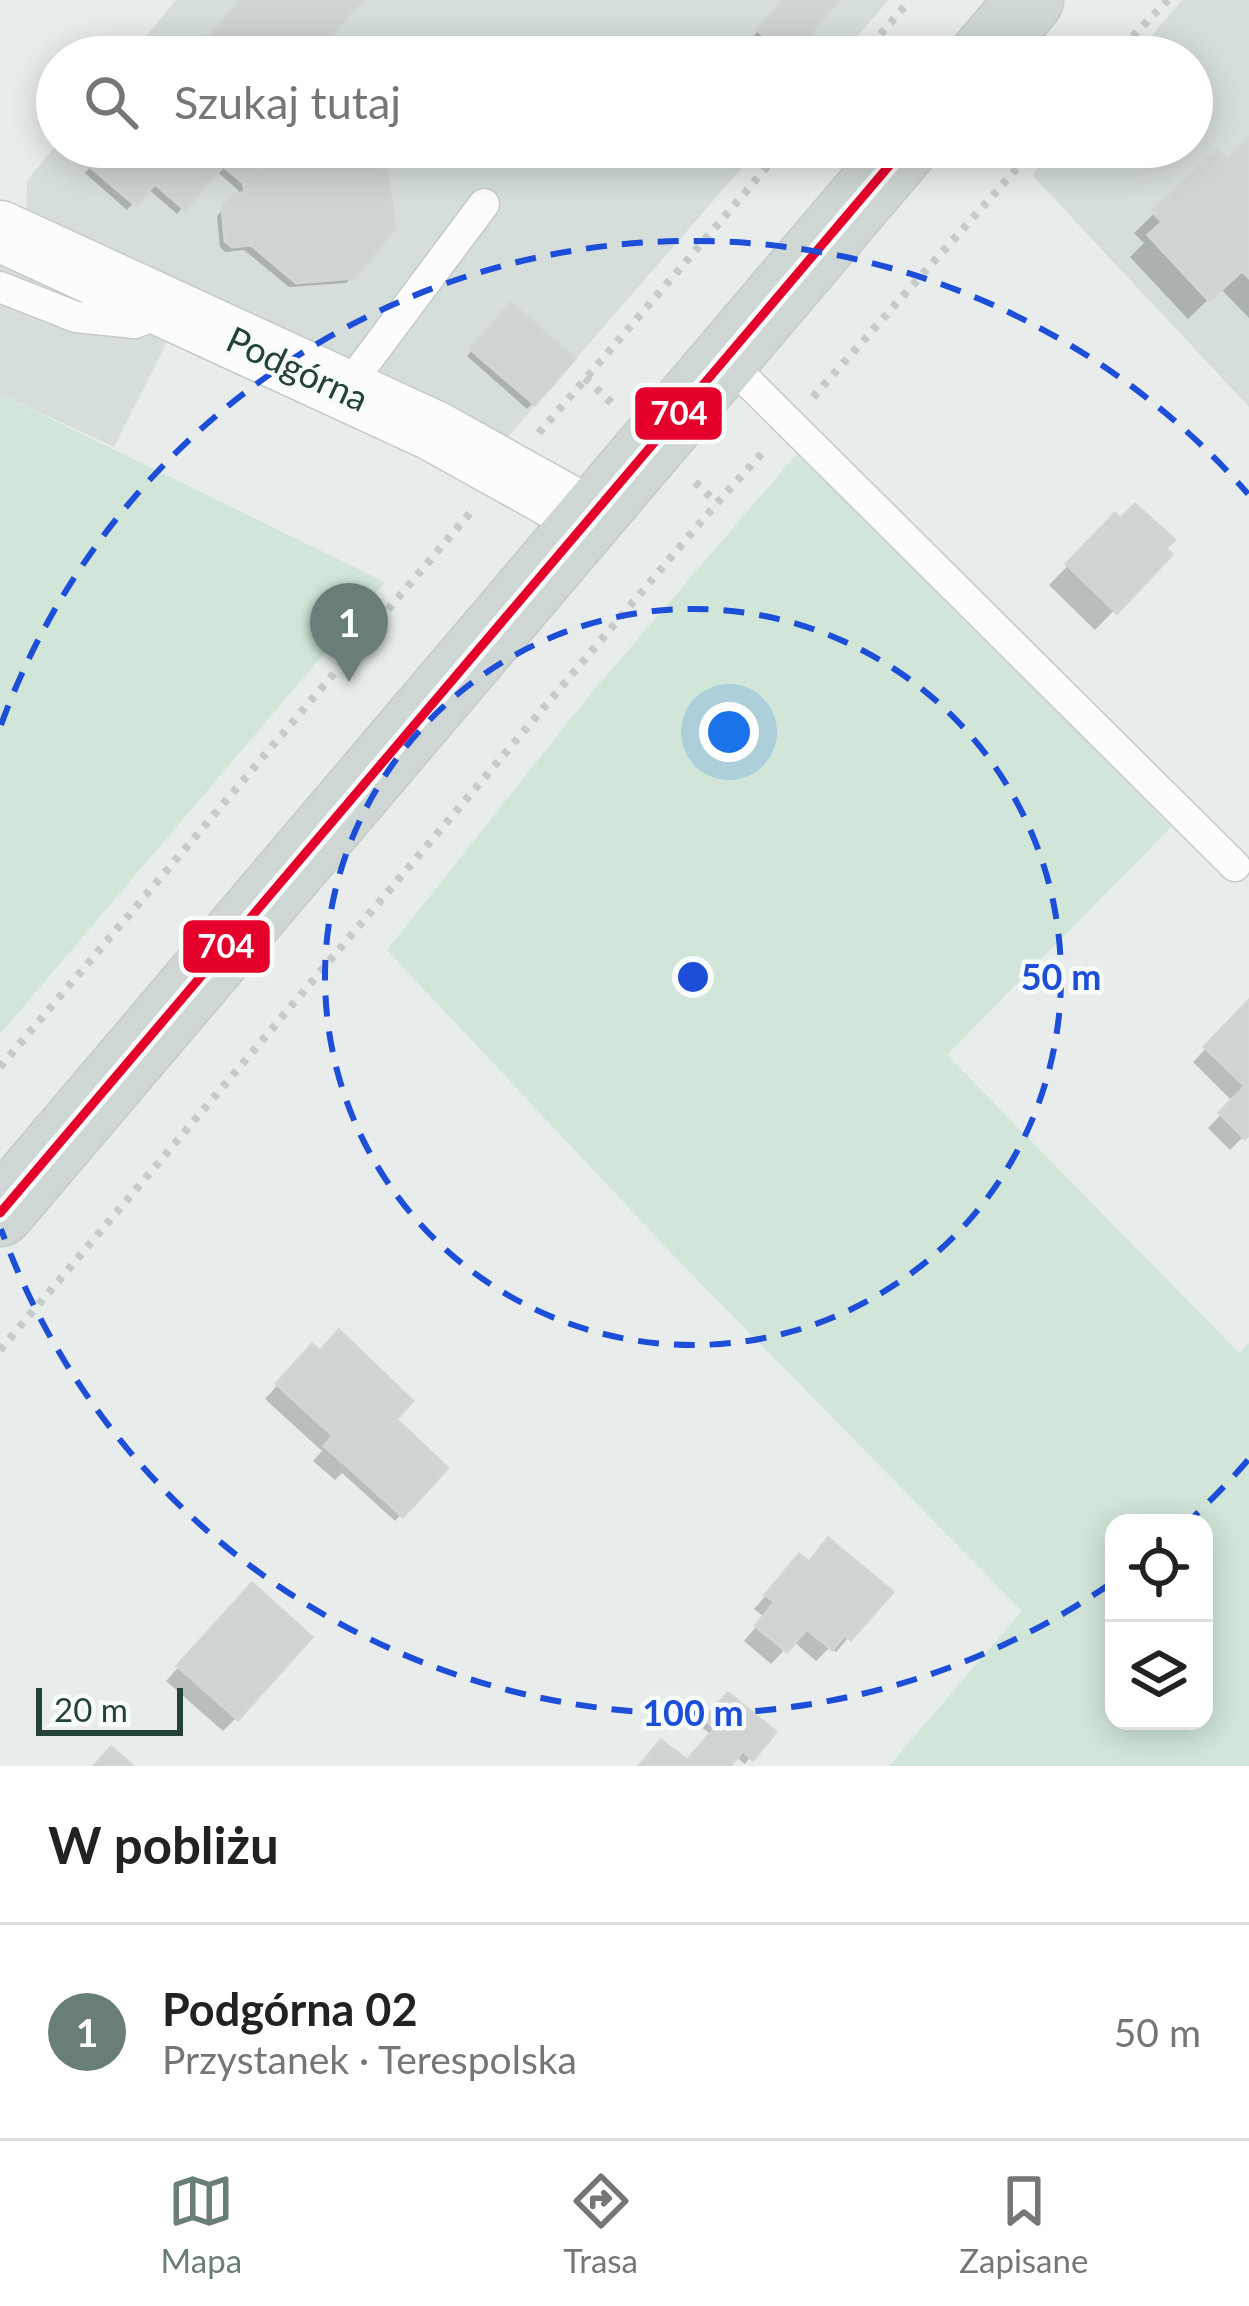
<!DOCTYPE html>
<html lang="pl">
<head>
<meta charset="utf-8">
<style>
	:root { --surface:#fff; --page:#f2f2f2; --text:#222; --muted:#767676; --line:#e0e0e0; --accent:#697e78 }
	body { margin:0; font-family:Lato,sans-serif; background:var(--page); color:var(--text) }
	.controls { position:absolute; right:36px; bottom:36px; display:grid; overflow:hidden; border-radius:24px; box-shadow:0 6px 30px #0003 }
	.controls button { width:108px; height:108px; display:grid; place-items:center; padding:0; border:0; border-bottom:3px solid var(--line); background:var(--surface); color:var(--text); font:60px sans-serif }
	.scale { position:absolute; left:36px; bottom:30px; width:147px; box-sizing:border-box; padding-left:12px; border:6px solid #24423a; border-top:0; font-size:33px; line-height:42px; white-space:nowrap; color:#24423a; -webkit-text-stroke:9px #f7fbf9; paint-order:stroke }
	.you { position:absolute; left:729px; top:732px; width:42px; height:42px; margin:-30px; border:9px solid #fff; border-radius:50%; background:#1a73e8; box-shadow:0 0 0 18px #1a73e833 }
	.badge { display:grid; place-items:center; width:78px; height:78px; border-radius:50%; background:var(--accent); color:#fff; font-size:39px; font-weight:700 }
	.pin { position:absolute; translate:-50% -99px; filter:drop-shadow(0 3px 6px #0008) }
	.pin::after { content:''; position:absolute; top:63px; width:42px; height:36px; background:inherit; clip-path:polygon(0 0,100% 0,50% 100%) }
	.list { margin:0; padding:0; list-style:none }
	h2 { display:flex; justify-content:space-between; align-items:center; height:156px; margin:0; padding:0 48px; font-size:51px }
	h2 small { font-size:39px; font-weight:400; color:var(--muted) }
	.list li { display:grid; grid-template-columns:78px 1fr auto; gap:36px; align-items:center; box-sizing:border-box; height:216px; padding:0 48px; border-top:3px solid var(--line) }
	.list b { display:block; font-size:45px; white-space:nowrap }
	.list p { margin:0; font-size:39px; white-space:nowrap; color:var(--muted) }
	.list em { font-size:39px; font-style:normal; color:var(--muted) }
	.icon { flex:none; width:66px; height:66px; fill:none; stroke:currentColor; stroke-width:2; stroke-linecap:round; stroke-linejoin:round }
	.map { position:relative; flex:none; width:1249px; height:1766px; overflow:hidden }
	.search { position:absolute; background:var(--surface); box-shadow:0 6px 30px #0003; left:36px; right:36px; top:36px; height:132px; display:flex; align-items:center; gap:30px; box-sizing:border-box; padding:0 42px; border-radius:66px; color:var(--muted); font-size:45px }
	.sheet { height:372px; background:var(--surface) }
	nav { display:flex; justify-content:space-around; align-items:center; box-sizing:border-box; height:168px; border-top:3px solid var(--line); background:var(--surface); font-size:33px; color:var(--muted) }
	nav a { display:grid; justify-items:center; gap:6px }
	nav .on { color:var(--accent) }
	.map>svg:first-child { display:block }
	.built { fill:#d6dedb }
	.green { fill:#d1e6d8; fill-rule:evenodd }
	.shadow { fill:#0003 }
	.building { fill:#cfd4d2; stroke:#d1d6d4; stroke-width:3 }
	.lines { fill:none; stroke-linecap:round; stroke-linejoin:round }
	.lane-casing { stroke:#c5cac8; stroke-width:33 }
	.street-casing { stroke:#c5cac8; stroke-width:63 }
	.primary-casing { stroke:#c3ccc9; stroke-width:69 }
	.path { stroke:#c3ccca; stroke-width:8; stroke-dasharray:6 9; stroke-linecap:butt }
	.lane { stroke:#fcfcfc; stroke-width:30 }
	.street { stroke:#fcfcfc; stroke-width:60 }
	.primary { stroke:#cfd7d5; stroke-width:66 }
	.bus-1-casing { stroke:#f7fbf9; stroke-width:18 }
	.bus-1 { stroke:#e4002b; stroke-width:9 }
	.ring { fill:none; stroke:#1d4ed8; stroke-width:6; stroke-dasharray:21 15 }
	.labels { text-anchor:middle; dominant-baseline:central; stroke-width:9; stroke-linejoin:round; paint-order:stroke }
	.street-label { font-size:36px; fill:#24423a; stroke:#f7fbf9 }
	.centre { fill:#1d4ed8; stroke:#f7fbf9; stroke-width:6 }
	.ring-label { font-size:36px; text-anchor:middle; font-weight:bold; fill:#1d4ed8; stroke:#f7fbf9; stroke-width:9; stroke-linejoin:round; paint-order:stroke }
	.line-badge { stroke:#f7fbf9; stroke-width:4.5 }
	.badge-label { font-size:33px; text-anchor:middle; font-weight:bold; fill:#fff }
</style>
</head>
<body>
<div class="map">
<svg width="1249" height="1766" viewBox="0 0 1249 1766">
	<rect width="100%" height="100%" fill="#e8edeb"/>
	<path class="built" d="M 176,0 L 889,0 L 839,57 L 129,57 Z
		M 1182,0 L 1249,0 L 1249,407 L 1032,175 L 1055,147 L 1192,147 L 1192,57 L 1133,57 Z
		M 57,144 L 57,147 L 760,147 L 507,438 L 26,211 L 27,181 Z
		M 0,248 L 173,330 L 114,447 L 0,394 Z"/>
	<path class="green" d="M 0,394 L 385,582 L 0,1034 Z
		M 801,449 L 1171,827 L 947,1055 L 1239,1353 L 1249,1343 L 1249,1766 L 889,1766 L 1022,1611 L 676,1258 L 387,950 L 593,691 ZM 1114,1523 L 1204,1523 L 1204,1721 L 1114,1721 Z"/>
	<path class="shadow" d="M 784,0 L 835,0 L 787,57 L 776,57 L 753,37 Z
		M 1249,142 L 1249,318 L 1220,288 L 1188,319 L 1130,257 L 1144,243 L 1134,233 L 1217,153 L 1227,163 Z
		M 108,147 L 353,147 L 353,276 L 346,283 L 289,287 L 244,250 L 225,252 L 220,247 L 217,216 L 236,196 L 239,196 L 238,190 L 215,170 L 177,214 L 147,188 L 127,210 L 85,173 Z
		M 511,307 L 571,360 L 527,409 L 467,356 Z
		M 1115,517 L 1168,555 L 1095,630 L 1049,585 Z
		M 1249,1004 L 1249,1131 L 1230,1150 L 1208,1128 L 1233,1102 L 1193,1062 Z
		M 299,1361 L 392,1420 L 444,1468 L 395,1521 L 342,1473 L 335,1480 L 313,1461 L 322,1451 L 265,1399 Z
		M 807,1565 L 888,1592 L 836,1652 L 830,1647 L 816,1661 L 793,1641 L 771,1664 L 744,1641 L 764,1617 L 754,1609 L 786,1572 Z
		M 239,1600 L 236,1718 L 223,1731 L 166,1681 Z
		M 728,1697 L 771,1732 L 745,1764 L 735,1756 L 727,1766 L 642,1766 L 686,1764 L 712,1735 L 701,1727 Z"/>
	<path class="building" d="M 241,0 L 362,0 L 313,57 L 183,57 L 202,36 L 206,40 Z
		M 782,0 L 839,0 L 791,57 L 757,30 Z
		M 1249,138 L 1249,278 L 1242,271 L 1209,301 L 1148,235 L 1162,222 L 1152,211 L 1218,149 L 1227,159 Z
		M 104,147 L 275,147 L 243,183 L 223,166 L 185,210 L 155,184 L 136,206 L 89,166 Z
		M 275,147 L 358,147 L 388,173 L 395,228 L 355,278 L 296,283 L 251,245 L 232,247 L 225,241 L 222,207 L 234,193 L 245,193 L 243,183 Z
		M 511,303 L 575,359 L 535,405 L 470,349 Z
		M 1135,504 L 1175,540 L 1166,548 L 1172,555 L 1117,613 L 1066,564 L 1115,513 L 1120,519 Z
		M 1249,1000 L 1249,1135 L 1245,1139 L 1219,1113 L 1245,1086 L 1204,1047 Z
		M 339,1330 L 413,1401 L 350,1469 L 324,1446 L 333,1436 L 276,1384 L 312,1344 L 320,1351 Z
		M 396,1419 L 448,1468 L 403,1517 L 350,1469 Z
		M 828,1538 L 893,1592 L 851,1640 L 845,1635 L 832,1650 L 807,1629 L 787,1652 L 755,1626 L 775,1602 L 765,1595 L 799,1554 L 809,1562 Z
		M 252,1583 L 312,1637 L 238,1720 L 177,1666 Z
		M 728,1693 L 776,1732 L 753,1760 L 743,1751 L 730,1766 L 639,1766 L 661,1740 L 687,1760 L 715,1728 L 704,1719 Z
		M 111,1747 L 133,1766 L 94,1766 Z"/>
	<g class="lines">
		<defs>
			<path id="lane" d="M 0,287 L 76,317 L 135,323 L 160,313
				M 725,359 L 1235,866
				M 345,390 L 484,204"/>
			<path id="street" d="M 0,231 L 434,431 L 590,518"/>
			<path id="primary" d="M 982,57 L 1030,0
				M 0,1213 L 905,147"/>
		</defs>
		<use href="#lane" class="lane-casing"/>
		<use href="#street" class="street-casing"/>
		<use href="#primary" class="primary-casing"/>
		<path class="path" d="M 861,57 L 910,0
			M 1096,57 L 1107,43 L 1130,39 L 1168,0
			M 585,378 L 615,406
			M 813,397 L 1036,147
			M 539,433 L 784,147
			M 695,482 L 717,503
			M 0,1067 L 470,513
			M 0,1350 L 717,503 L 763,452"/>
		<use href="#lane" class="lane"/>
		<use href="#street" class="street"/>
		<use href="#primary" class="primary"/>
		<defs>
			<path id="bus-1" d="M 0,1213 L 905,147"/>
		</defs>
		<use href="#bus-1" class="bus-1-casing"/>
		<use href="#bus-1" class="bus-1"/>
	</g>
	<g class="ring">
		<circle cx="693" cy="977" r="368"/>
		<path d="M1248 1460A736 736 0 0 1 1190 1520M1110 1584A736 736 0 0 1 1 1229M1 725A736 736 0 0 1 1248 494"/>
	</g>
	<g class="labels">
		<g class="street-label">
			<text transform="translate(298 368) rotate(25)">Podgórna</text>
		</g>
	</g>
	<circle cx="693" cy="977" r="18" class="centre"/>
	<g class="ring-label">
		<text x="1061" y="990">50 m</text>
		<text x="693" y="1726">100 m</text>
	</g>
	<g class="line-badge">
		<rect x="633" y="385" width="91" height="57" rx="12" fill="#e4002b"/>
		<rect x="181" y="918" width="91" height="57" rx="12" fill="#e4002b"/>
	</g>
	<g class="badge-label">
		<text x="679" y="425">704</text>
		<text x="226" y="958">704</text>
	</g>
</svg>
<div class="controls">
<button><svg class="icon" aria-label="locate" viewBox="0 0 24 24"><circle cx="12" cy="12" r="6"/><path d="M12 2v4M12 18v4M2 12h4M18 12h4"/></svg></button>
<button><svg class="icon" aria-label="layers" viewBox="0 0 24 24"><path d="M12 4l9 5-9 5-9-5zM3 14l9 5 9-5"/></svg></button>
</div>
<div class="scale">20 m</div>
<div class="you"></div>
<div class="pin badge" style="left:349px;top:682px">1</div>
<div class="search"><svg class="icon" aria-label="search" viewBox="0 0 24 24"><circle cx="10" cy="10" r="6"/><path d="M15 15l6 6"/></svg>Szukaj tutaj</div>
</div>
<section class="sheet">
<h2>W pobliżu<small></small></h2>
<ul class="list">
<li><span class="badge">1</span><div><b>Podgórna 02</b><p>Przystanek · Terespolska</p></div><em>50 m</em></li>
</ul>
</section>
<nav>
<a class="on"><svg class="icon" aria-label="map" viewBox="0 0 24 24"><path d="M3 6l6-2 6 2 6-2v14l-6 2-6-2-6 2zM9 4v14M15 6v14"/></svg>Mapa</a>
<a><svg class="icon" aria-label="directions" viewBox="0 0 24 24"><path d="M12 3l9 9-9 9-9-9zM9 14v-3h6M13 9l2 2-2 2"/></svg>Trasa</a>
<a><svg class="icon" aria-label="saved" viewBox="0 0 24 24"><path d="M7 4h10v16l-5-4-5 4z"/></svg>Zapisane</a>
</nav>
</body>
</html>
